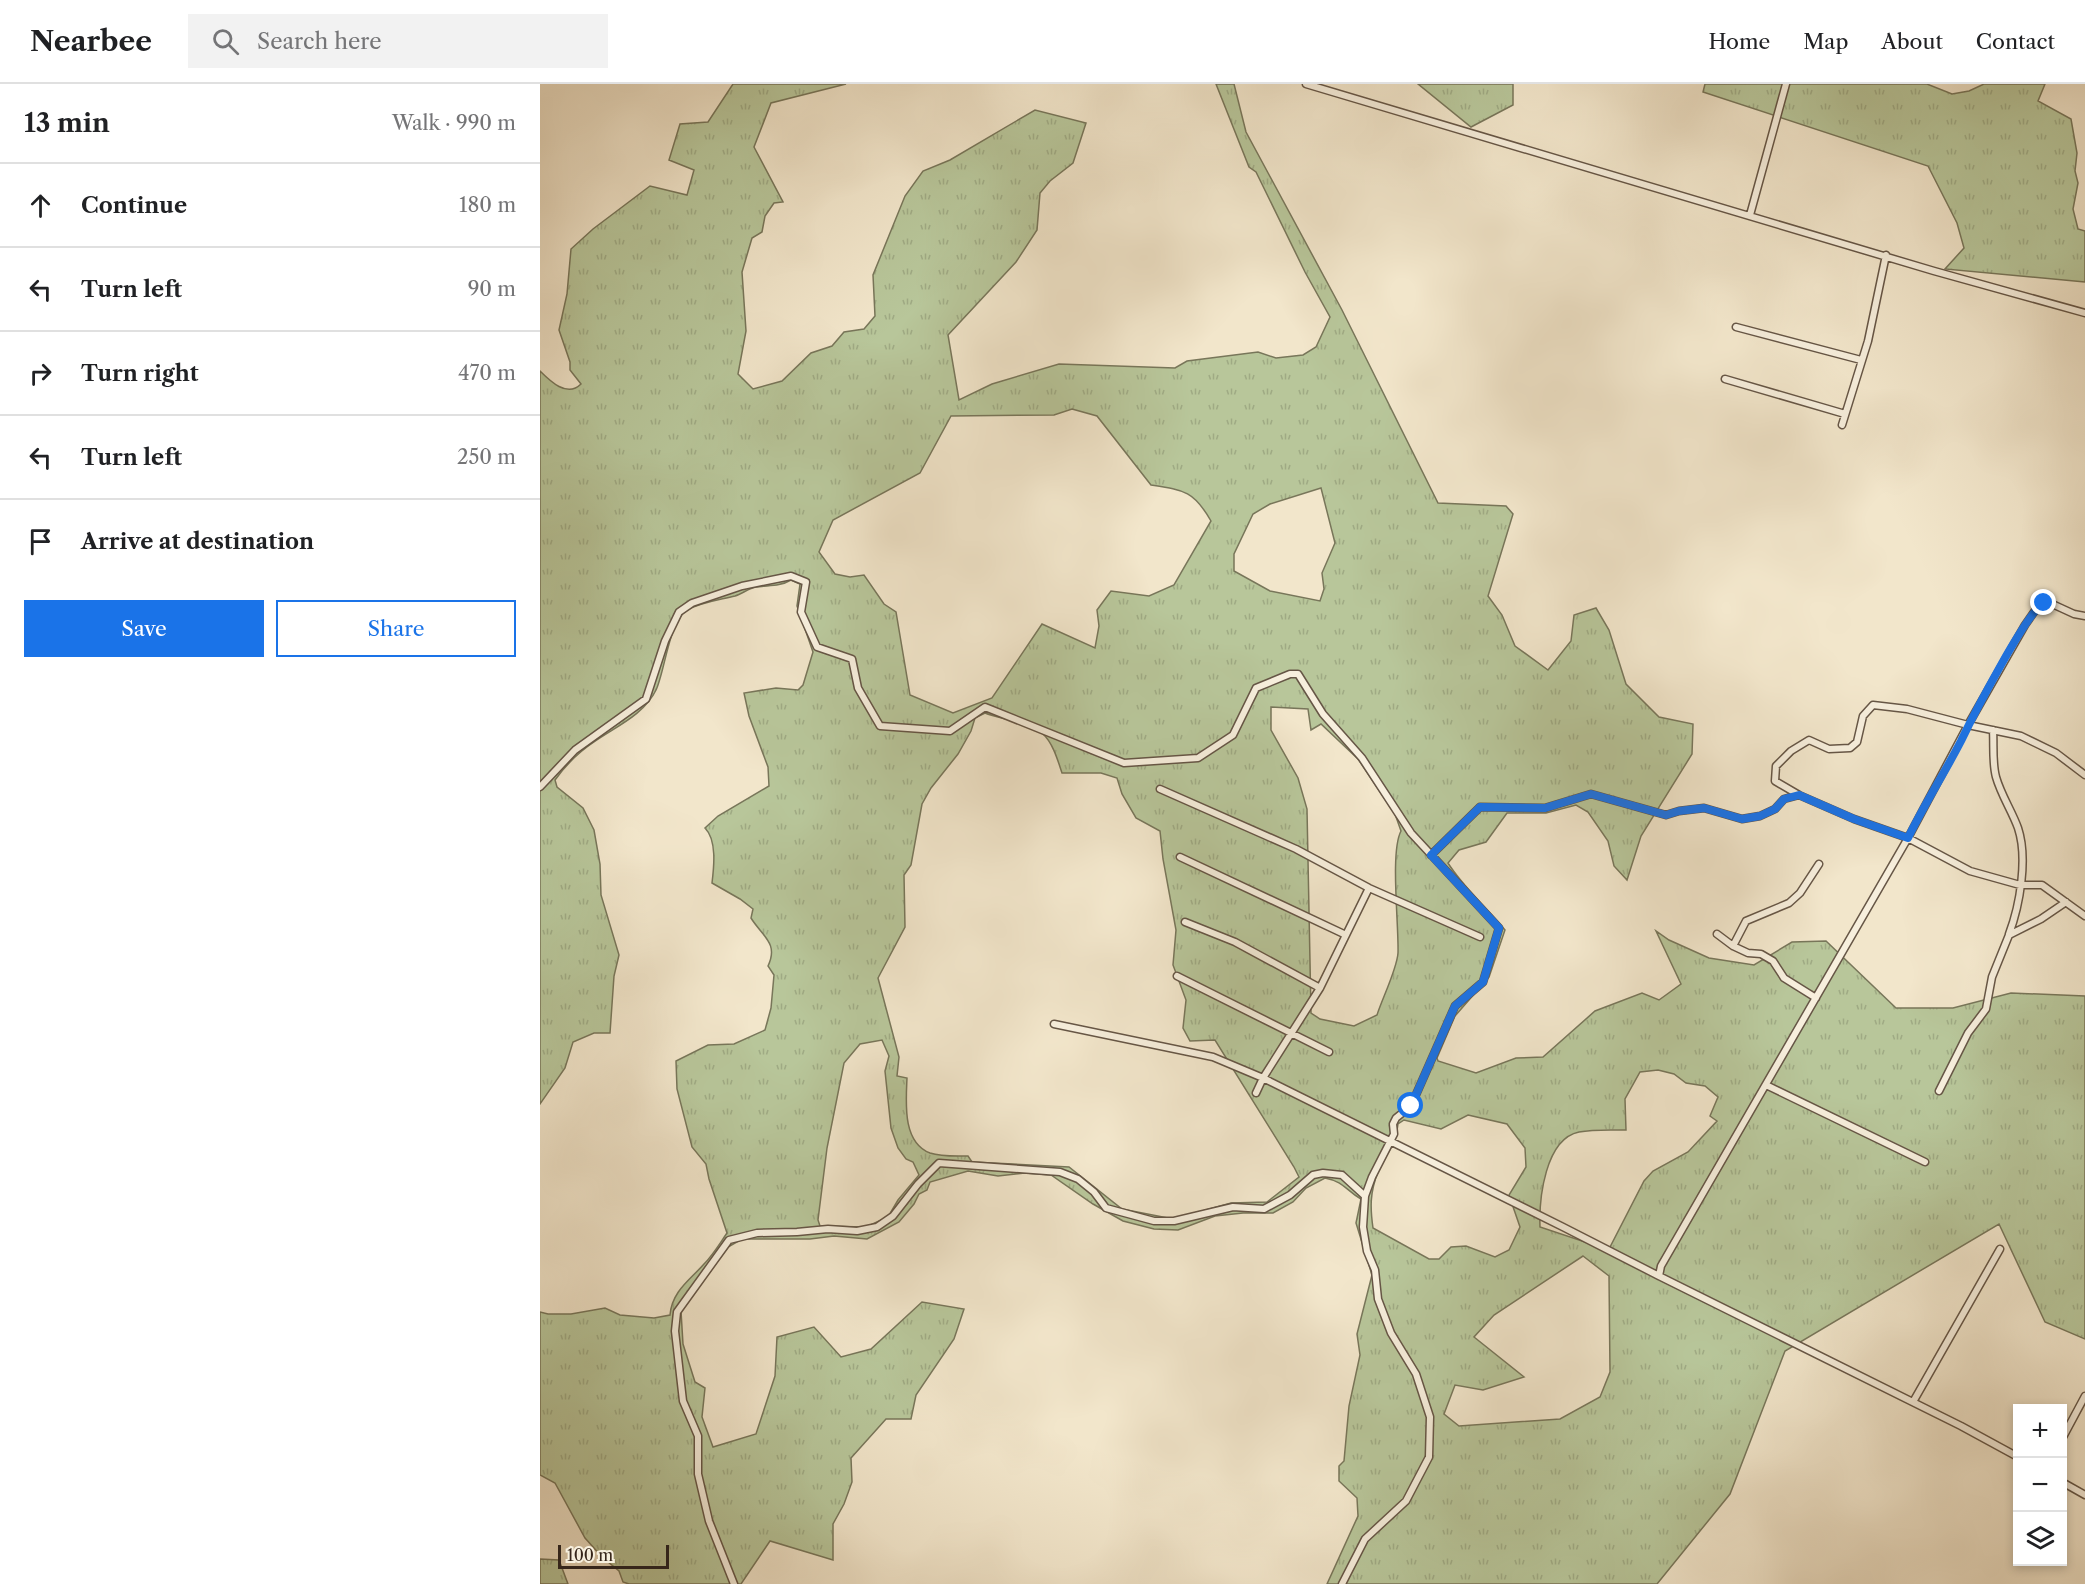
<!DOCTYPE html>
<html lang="en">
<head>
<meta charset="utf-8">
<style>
	:root { --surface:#fff; --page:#f2f2f2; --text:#202124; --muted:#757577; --line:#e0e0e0; --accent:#1a73e8 }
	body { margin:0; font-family:"Libre Caslon Text",serif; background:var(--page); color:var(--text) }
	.controls { position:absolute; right:18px; bottom:18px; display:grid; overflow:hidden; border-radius:0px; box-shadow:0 3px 9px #0003 }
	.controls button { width:54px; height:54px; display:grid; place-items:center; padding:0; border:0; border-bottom:2px solid var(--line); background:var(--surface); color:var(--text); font:30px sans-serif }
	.scale { position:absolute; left:18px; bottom:15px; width:111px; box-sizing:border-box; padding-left:6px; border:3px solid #37261a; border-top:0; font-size:16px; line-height:21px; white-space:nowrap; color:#37261a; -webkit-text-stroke:4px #f7efdd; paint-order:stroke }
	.stop { position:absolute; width:18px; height:18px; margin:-14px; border:4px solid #1a73e8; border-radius:50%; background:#fff }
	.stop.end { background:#1a73e8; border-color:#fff; box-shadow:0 2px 6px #0008 }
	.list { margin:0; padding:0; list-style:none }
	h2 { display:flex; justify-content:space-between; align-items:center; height:78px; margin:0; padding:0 24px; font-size:26px }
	h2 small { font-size:20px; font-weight:400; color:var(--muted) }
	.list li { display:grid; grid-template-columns:39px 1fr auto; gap:18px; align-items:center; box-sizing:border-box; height:84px; padding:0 24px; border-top:2px solid var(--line) }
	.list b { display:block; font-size:22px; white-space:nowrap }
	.list em { font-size:20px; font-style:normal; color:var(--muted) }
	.actions { display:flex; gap:12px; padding:18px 24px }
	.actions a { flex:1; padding:14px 0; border:2px solid var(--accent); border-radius:0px; text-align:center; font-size:21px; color:var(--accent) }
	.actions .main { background:var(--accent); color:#fff }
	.icon { flex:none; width:33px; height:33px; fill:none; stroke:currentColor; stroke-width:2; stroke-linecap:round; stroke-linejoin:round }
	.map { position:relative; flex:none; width:1545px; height:1500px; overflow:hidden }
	header { display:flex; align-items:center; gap:36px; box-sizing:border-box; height:84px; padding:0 30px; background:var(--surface); border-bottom:2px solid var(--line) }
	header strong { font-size:28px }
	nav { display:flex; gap:33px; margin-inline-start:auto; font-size:21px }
	.search { width:420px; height:54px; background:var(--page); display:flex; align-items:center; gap:15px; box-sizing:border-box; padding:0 21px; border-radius:0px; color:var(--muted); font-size:22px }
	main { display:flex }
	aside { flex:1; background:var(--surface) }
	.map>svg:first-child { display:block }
	.grass { fill:url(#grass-tufts); stroke:#78765a; stroke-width:1.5; fill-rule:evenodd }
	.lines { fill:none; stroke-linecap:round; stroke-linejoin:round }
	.minor-casing { stroke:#665646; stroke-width:9 }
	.minor { stroke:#f7efdd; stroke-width:6 }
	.route { stroke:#1a73e8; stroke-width:8 }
</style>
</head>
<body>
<header>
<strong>Nearbee</strong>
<div class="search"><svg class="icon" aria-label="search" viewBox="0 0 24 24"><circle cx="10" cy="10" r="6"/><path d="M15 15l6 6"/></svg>Search here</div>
<nav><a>Home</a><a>Map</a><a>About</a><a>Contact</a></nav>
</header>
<main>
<aside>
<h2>13 min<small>Walk · 990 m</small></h2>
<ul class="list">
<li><svg class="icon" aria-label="ahead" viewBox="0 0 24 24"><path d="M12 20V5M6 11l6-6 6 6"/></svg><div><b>Continue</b></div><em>180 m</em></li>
<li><svg class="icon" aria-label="left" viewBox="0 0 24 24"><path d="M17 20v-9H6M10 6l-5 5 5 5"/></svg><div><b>Turn left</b></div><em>90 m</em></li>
<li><svg class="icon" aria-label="right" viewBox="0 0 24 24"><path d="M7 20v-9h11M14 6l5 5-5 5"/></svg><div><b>Turn right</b></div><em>470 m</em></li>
<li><svg class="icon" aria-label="left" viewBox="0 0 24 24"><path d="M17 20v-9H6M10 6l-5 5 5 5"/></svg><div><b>Turn left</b></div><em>250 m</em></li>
<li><svg class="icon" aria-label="arrive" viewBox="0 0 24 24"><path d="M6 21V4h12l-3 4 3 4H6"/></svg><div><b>Arrive at destination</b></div></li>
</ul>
<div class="actions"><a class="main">Save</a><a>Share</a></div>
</aside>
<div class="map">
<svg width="1545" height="1500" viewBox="0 0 1545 1500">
	<defs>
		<pattern id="grass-tufts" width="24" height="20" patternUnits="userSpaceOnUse" patternTransform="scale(1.5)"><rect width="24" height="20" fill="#b8c69a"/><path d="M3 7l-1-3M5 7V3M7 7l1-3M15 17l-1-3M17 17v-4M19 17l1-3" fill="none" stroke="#9faa84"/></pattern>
	</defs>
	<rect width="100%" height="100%" fill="#f2e6cb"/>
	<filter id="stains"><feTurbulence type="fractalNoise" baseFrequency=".00333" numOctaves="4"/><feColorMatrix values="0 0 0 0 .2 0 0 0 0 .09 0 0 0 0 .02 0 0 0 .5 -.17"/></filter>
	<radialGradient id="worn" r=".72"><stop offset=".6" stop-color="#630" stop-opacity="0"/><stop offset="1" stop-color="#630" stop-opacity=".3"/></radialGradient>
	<path class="grass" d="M 193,0 L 306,0 L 231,19 L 214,63 L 243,118 L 234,119 L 225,132 L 222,148 L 212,154 L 202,188 L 206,247 L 198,290 L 213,305 L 242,297 L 271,269 L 292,262 L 304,248 L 324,245 L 335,232 L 333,191 L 365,112 L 383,87 L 410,76 L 495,26 L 546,39 L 533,79 L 510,97 L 500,109 L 497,146 L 476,178 L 408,251 L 419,316 L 452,300 L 519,280 L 635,284 L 647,277 L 718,268 L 736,274 L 763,271 L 776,263 L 790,233 L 765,188 L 716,88 L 709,83 L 676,0 L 694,0 L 706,48 L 802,226 L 898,419 L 966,422 L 973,430 L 948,512 L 962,531 L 975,562 L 1008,586 L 1031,557 L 1034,531 L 1056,524 L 1069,546 L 1086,600 L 1119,633 L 1153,640 L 1152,670 L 1101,752 L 1087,796 L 1074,782 L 1068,757 L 1048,728 L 1036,721 L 1006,729 L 967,729 L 946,758 L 919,766 L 908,779 C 923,803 946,823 965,846 L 949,893 L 915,932 L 897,974 L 898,977 L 936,989 L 976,974 L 1003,973 L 1055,927 L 1102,909 L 1119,916 L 1141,900 L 1116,847 L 1129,856 L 1169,874 L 1214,881 L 1252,858 L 1286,857 L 1356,924 L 1413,924 L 1471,909 L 1545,912 L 1545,1255 L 1505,1238 L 1459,1140 L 1245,1267 L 1190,1410 L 1117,1500 L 787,1500 L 818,1432 L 817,1414 L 799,1397 L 799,1382 L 804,1377 L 809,1322 L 820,1271 L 817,1250 L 832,1191 L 816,1139 L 821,1115 C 805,1106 805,1098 785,1094 L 766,1104 L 753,1118 L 733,1129 L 703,1129 L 675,1132 L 638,1146 L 614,1145 L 583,1137 L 553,1120 L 511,1091 L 485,1089 L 458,1092 L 428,1087 L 390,1098 L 387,1106 L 379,1110 L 374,1120 L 359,1138 L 327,1155 L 294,1152 L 270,1155 L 202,1155 L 188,1163 L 141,1227 L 143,1260 L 155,1298 L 165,1304 L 162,1333 L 173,1363 L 216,1350 L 235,1292 L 237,1253 L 274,1243 L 301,1273 L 331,1265 L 382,1218 L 424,1225 L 414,1255 L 376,1311 L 371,1335 L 346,1335 L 311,1374 L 312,1398 L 304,1420 L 293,1440 L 293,1476 L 230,1457 L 201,1500 L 89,1500 L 83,1498 L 79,1487 L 62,1473 L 45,1454 L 15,1399 L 0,1391 L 0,1228 L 8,1230 L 31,1230 L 65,1224 L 80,1231 L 114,1234 L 130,1231 C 132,1207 150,1196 164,1180 C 173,1171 180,1159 187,1149 L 169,1095 L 166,1080 L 152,1063 L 137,1005 L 136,977 L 168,961 L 194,960 L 225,946 L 231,924 L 234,891 L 228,882 C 239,859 222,852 211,834 L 213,825 L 200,815 L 172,799 C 174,783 177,756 165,744 L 178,732 L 229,702 L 228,683 L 209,632 L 204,609 L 236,604 L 258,606 L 263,601 L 273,568 L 257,522 L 260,500 L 251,496 C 239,503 229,501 216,503 C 209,504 202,510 195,512 C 179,516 162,518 147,526 C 129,537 125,587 116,606 C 104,631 75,643 54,658 C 39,668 25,682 15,696 L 17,703 L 43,724 L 54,746 L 60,780 L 61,811 L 79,871 L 74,892 L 70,949 L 54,949 L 33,958 L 25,984 L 0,1020 L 0,287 C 10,297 27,314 41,300 L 30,286 L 30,278 L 19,246 L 27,210 L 31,165 L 53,145 L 110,102 L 147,111 L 154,86 L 129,76 L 140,40 L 168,38 ZM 532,325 L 557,332 L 611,401 C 644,406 654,407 671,437 L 634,501 L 609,512 L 571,507 L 557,526 L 559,542 L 555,564 L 502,540 L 452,614 L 413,629 L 370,611 L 356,528 L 344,520 L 324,491 L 310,493 L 295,490 L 279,468 L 293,436 L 380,389 L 411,332 L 514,331 ZM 781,404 L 795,459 L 782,489 L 784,505 L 780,517 L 730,507 L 694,487 L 694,470 L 713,430 L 730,420 ZM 731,623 L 768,625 L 771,646 L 781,640 L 818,675 L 855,730 L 861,747 C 850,768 859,841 858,869 C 857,885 842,915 837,931 L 814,942 L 780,935 L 771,929 L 767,725 L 758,694 L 731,646 ZM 445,629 C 460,635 493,639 503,650 C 513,659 518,677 522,689 L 561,689 L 577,694 L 582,710 L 596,734 L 620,747 L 623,775 L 636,846 L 633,881 L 646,916 L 643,944 L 650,957 L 675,956 L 754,1083 L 759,1093 L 727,1118 L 691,1119 L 633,1135 L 582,1125 L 529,1083 L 432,1078 L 428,1072 C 416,1072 402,1073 390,1069 C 362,1058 366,1018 367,994 L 357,992 L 359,973 L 338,894 L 365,843 L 364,791 L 371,781 L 382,720 L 391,704 L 418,670 L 431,647 L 435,634 ZM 342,956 L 349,972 L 345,987 L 351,1044 L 358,1064 L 366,1075 L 373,1078 L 379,1091 L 358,1116 L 348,1133 L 326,1143 L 280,1142 L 278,1136 L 287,1064 L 304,979 L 320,960 ZM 1118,986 L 1134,990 L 1146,999 L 1165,1002 L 1178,1013 L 1170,1032 L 1177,1037 L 1148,1068 L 1113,1087 L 1104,1097 L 1070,1163 L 1063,1164 L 1000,1143 C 999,1115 1005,1055 1039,1048 C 1054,1045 1071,1046 1086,1046 L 1085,1015 L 1100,988 ZM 928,1031 L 967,1040 L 985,1064 L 986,1083 L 969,1111 L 980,1143 L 969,1166 L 955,1173 L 926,1162 L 911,1163 L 899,1175 L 889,1175 L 833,1144 C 830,1123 830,1108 838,1088 C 846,1068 856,1063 858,1040 L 864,1036 L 901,1045 ZM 1043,1172 L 1069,1192 L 1070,1288 L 1060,1313 L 1020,1335 L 919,1342 L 904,1330 L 915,1301 L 943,1306 L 984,1293 L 934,1253 L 954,1231 Z
		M 878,0 L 973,0 L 973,21 L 931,43 Z
		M 1165,0 L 1387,0 L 1412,10 L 1429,7 L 1444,0 L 1505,0 L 1498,17 L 1531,35 L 1537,69 L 1535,87 L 1538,99 L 1533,125 L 1538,145 L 1545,147 L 1545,198 L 1405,185 L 1424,164 L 1417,139 L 1388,82 L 1163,8 Z
		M 0,1475 L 19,1476 L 28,1500 L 0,1500 Z"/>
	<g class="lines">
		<defs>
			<path id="minor" d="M 766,0 L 1394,187 L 1545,229
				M 1210,131 L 1246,0
				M 1196,243 L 1321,276
				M 1185,295 L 1305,330
				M 1302,341 L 1328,257 L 1346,171
				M 1453,646 C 1454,661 1452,678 1456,693 C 1461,711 1472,727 1478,744 C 1488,774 1480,821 1469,850
				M 0,703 L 35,666 L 106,615 L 125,557 L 139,528 L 152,519 L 202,502 L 251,492 L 266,498 L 261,528 L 277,563 L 312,575 L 318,604 L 340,642 L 410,647 L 445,623 L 584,679 L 658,674 L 693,651 L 716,604 L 750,590 L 758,590 L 783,630 L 822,674 L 871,749 L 959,844 L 943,898 L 915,922 L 871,1022 L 856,1034 L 853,1040 L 854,1050 L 832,1093 L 825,1112 L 823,1143 L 827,1167 L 835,1186 L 838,1215 L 851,1249 L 876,1290 L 890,1333 L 889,1373 L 866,1417 L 825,1455 L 802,1500
				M 620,705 L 756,765 L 829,804 L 940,853
				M 1259,711 L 1235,697 L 1236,682 L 1251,667 L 1269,656 L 1289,665 L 1310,664 L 1317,658 L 1323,632 L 1333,621 L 1367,625 L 1428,641 L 1481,652 L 1516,669 L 1545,691
				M 891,771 L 940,723 L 1005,724 L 1051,710 L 1126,731 L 1139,727 L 1164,724 L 1202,735 L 1220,732 L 1235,725 L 1244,715 L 1259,711 L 1314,735 L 1368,754 L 1430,787 L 1480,801 L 1502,801 L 1545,832
				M 640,773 L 806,851
				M 645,838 L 695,858 L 780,904
				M 1177,850 L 1193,862 L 1208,869 L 1221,870 L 1233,877 L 1244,894 L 1276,914
				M 1193,862 L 1206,837 L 1249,819 L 1260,809 L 1279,780
				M 637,892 L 789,968
				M 514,940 L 673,973 L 723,994 L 1023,1143 L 1119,1192
				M 1226,1001 L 1385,1078
				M 1399,1007 L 1428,949 L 1446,925 L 1452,893 L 1469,851 L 1501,835 L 1526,818
				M 716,1009 L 723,994 L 780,904 L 829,804
				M 1373,1318 L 1460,1165
				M 1522,1355 L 1545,1312
				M 1478,1373 L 1421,1342 L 1119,1192 L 1121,1182 L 1368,754 L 1428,641 L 1485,541 L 1499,521 L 1504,519 L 1510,519 L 1534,530 L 1545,532
				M 1522,1398 L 1545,1411
				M 194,1500 L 169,1437 L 158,1390 L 158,1352 L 143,1317 L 135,1247 L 137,1228 L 189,1156 L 217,1149 L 257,1148 L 288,1145 L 317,1147 L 337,1143 L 353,1132 L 378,1100 L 399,1079 L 520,1088 L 538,1095 L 554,1108 L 566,1124 L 614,1137 L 634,1137 L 693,1123 L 724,1125 L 750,1111 L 773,1091 L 783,1089 L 802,1091 L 825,1112"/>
		</defs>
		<use href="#minor" class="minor-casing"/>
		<use href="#minor" class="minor"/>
	</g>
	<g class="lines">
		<path class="route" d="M 871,1022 L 915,922 L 943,898 L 959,844 L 891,771 L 940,723 L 1005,724 L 1051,710 L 1126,731 L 1139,727 L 1164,724 L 1202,735 L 1220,732 L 1235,725 L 1244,715 L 1259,711 L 1314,735 L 1368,754 C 1384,721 1404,690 1421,657 C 1432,634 1487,527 1504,519"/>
	</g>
	<rect width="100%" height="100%" filter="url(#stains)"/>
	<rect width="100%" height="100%" fill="url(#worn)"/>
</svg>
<div class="controls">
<button>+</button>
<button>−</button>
<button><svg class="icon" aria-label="layers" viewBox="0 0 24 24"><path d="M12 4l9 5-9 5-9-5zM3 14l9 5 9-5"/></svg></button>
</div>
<div class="scale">100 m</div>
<div class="stop" style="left:871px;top:1022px"></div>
<div class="stop end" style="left:1504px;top:519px"></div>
</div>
</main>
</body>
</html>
